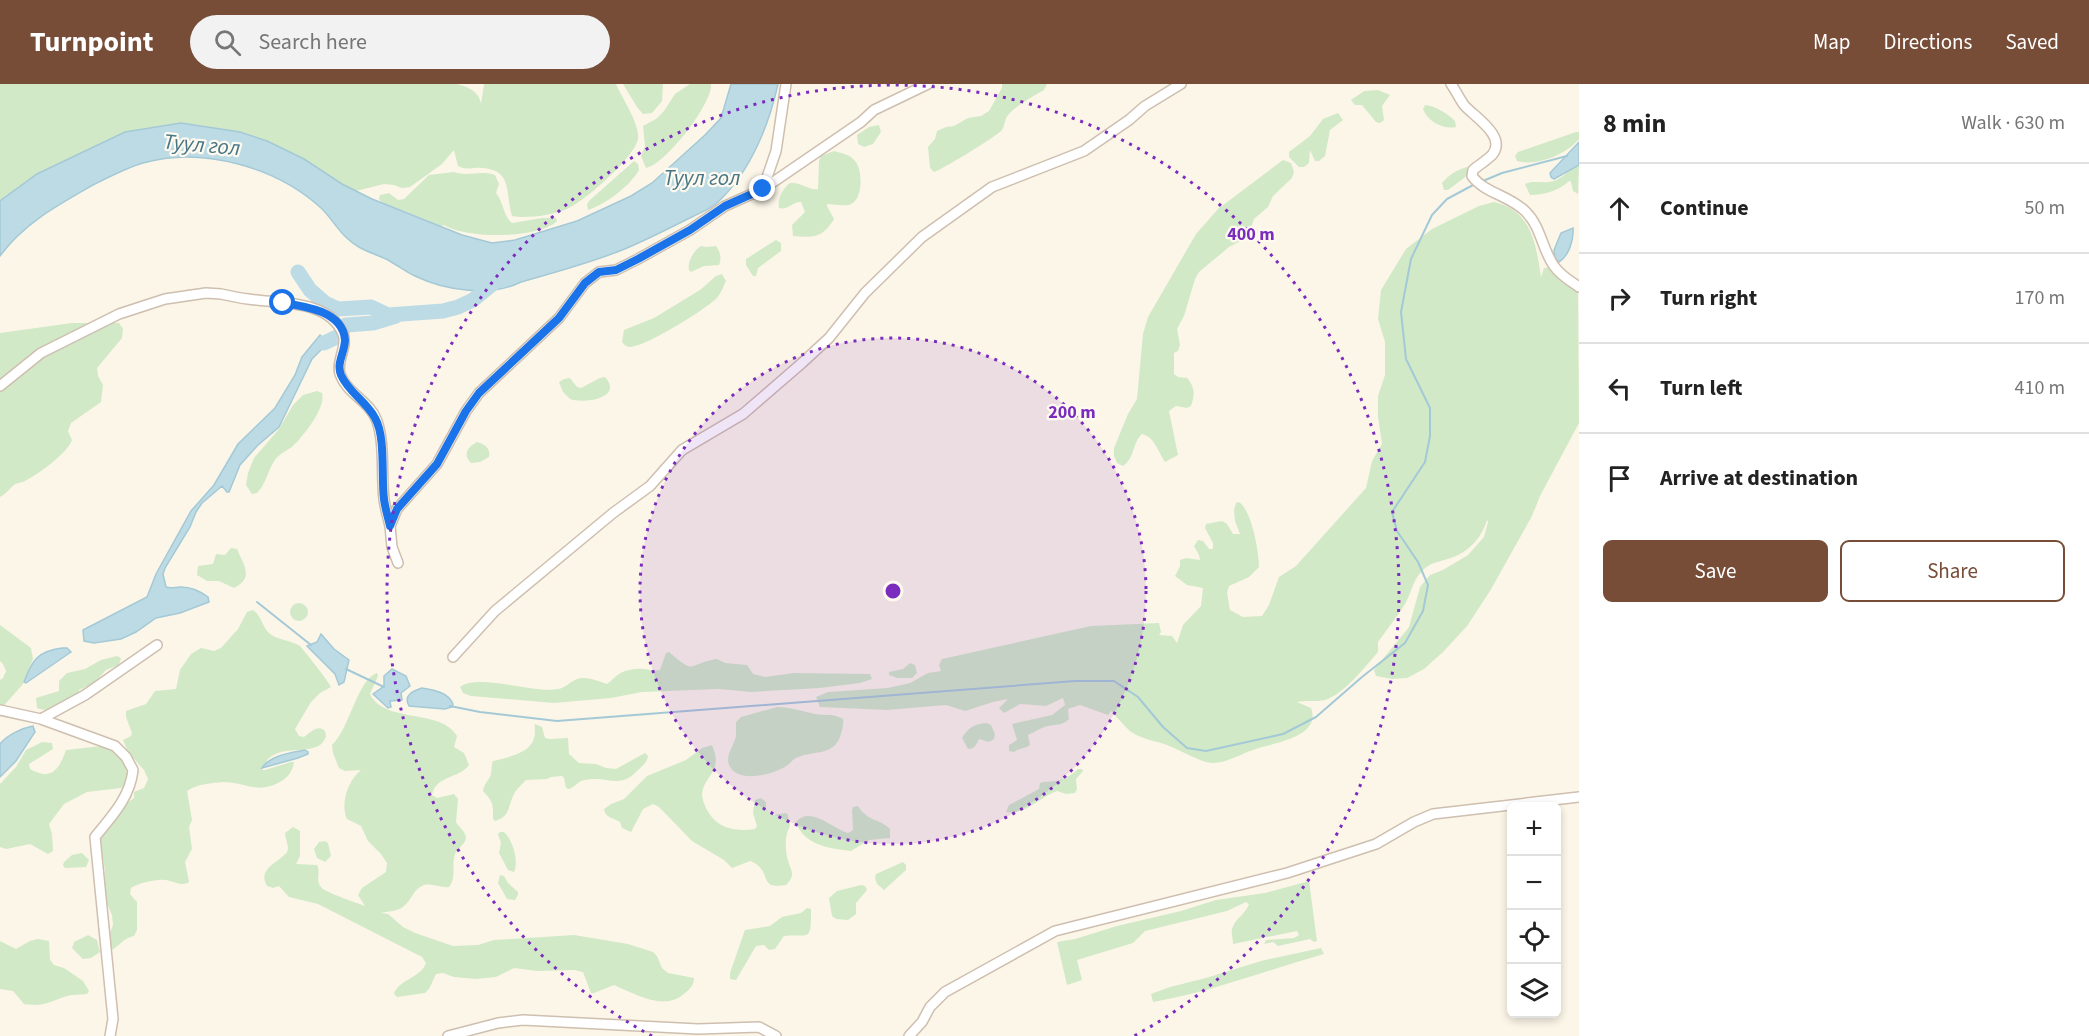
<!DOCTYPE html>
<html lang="en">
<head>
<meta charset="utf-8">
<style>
	:root { --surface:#fff; --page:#f2f2f2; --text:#222; --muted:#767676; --line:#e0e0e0; --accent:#774d38 }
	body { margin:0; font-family:"Source Sans 3",sans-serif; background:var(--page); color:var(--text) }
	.controls { position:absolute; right:18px; bottom:18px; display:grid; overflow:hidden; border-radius:9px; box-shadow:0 3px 9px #0003 }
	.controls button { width:54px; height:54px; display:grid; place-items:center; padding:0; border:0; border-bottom:2px solid var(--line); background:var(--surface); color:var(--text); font:30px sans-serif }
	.stop { position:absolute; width:18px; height:18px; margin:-14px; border:4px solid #1a73e8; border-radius:50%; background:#fff }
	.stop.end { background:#1a73e8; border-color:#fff; box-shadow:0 2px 6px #0008 }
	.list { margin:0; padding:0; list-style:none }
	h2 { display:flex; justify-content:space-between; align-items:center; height:78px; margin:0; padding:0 24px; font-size:26px }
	h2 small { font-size:20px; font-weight:400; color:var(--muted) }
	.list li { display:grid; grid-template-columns:39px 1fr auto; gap:18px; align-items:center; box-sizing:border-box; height:90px; padding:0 24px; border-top:2px solid var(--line) }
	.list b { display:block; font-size:22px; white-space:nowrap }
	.list em { font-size:20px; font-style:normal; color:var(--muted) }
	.actions { display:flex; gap:12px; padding:18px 24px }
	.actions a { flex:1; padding:14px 0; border:2px solid var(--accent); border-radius:9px; text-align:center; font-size:21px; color:var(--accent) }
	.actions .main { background:var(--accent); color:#fff }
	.icon { flex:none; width:33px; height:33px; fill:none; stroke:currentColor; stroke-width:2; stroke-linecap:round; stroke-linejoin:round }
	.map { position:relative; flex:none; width:1579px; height:952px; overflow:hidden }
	header { display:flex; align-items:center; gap:36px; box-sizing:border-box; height:84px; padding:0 30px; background:var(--accent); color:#fff }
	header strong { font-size:28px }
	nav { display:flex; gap:33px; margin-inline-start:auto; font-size:21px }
	.search { width:420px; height:54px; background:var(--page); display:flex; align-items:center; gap:15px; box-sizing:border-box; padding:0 21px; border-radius:33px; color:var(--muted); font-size:22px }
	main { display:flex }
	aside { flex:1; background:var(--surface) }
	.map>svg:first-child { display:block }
	.green { fill:#d1e9c7 }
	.water { fill:#bddbe5; stroke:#a4c9d6; stroke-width:1.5 }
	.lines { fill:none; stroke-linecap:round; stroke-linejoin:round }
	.stream { stroke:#a4c9d6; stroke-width:2 }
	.river { stroke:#bddbe5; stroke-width:15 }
	.street-casing { stroke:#cebfaf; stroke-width:12 }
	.street { stroke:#fff; stroke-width:9 }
	.route { stroke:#1a73e8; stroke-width:8 }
	.ring { fill:none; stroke:#7b2cbf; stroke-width:3; stroke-dasharray:3 6 }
	.labels { text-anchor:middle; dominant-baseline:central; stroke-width:4.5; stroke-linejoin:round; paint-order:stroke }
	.water-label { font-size:22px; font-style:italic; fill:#477687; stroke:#fefaef }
	.centre { fill:#7b2cbf; stroke:#fefaef; stroke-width:3 }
	.ring-label { font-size:18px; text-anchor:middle; font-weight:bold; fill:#7b2cbf; stroke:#fefaef; stroke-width:4.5; stroke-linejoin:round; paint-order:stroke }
</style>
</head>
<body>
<header>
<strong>Turnpoint</strong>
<div class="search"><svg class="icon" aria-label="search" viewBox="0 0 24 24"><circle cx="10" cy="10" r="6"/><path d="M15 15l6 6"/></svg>Search here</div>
<nav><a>Map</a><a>Directions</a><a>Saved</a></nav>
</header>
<main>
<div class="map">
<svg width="1579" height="952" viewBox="0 0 1579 952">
	<rect width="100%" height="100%" fill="#fcf6e8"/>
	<path class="green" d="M 0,0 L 457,0 C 468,3 479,7 481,20 L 484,0 L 616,0 C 622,14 640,40 638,55 C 634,74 584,118 567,125 C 553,131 527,135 512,132 C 505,111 514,86 482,84 C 473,83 467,87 458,82 L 454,66 L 442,80 L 410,103 L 402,104 L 394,101 L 384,100 L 356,107 L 342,100 L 304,75 L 267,57 L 240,48 L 181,39 L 125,48 L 38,90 L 0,117 Z
		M 623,0 L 663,0 L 662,17 L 652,29 L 643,30 L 637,23 Z
		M 690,0 L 711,0 C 713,19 665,81 646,84 L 641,72 L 645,62 L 643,42 L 656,35 L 664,27 L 675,10 Z
		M 1002,0 L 1047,0 L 1044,6 C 1032,13 1018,20 1009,30 C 1004,35 1005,42 1002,46 C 997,52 940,87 934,88 L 930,84 L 928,63 L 935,55 L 937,47 L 946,43 L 954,42 L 968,34 L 981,32 L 989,27 L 1002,4 Z
		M 1378,6 L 1390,11 L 1382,22 L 1384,36 L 1380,39 L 1376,38 L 1362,21 L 1355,21 L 1351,16 L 1364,7 Z
		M 1425,21 C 1434,21 1448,30 1455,37 L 1456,43 C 1444,46 1427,37 1423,25 Z
		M 1338,29 L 1343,36 L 1330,46 L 1325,72 L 1319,77 L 1315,77 L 1310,66 L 1309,79 L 1304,83 L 1299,83 L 1289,73 L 1289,68 L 1310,52 L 1323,35 Z
		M 879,41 L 881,48 L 873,60 L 864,63 L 858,60 L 857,51 L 869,43 Z
		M 1576,48 L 1579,48 L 1579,55 C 1567,70 1536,83 1517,77 L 1515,72 L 1518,68 Z
		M 834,67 C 841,69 850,70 855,77 C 863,86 863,115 851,120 C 844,123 835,120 827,120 L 827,122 L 834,135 C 823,153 815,154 793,152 L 792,141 L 805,128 L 801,118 C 793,117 788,127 779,124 C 777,115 783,104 790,99 C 802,98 809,107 818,105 L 819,77 L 821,72 Z
		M 1283,76 L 1291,79 L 1294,88 L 1292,94 L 1273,112 L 1268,123 L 1254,135 L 1251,144 L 1241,157 L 1229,163 L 1199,188 L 1195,195 L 1184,232 L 1177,245 L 1180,261 L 1178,267 L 1174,269 L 1174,290 L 1178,293 L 1187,294 C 1195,303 1195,311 1191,322 L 1187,324 L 1176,322 L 1169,327 L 1178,371 L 1165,378 C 1158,368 1155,353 1142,350 C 1132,359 1135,374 1123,382 L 1117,379 L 1114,372 L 1114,364 L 1128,330 L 1137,315 L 1143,250 L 1148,233 L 1196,150 L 1218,125 Z
		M 634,77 L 638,80 L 639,86 C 630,102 606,120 588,126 L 587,120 L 590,116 Z
		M 1579,82 L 1578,110 L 1573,107 L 1571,98 L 1569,97 C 1559,107 1543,111 1530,111 L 1525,100 C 1534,96 1544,100 1554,97 C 1564,94 1570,83 1579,82 Z
		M 1467,83 L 1469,86 L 1468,91 L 1448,106 L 1444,106 L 1442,99 C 1449,91 1456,86 1467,83 Z
		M 454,88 C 468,93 481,86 495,91 L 499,100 L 496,109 C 504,119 503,132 512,139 L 542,134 L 556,134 L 557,137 C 539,155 465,155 444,141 L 441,142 L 404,127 L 383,121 L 379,115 L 380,111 L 389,109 L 398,116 L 404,115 L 429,91 Z
		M 1494,118 C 1532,126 1536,161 1541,193 L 1544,184 L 1550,183 L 1578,205 L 1579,339 L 1540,412 L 1532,432 L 1490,507 L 1467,542 L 1443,568 L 1424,585 L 1407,594 L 1392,595 L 1376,592 L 1374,586 L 1409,543 L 1420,503 L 1430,491 L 1443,486 L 1468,471 L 1484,453 L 1488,438 L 1487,436 C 1482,453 1469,468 1451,474 C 1442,477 1433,478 1425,484 C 1412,496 1413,506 1405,520 C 1397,533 1387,545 1378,558 L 1378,568 C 1365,583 1344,610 1325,616 C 1316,618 1306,616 1297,618 L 1311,624 C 1322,653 1274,659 1256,665 C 1242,669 1225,680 1212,679 C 1199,678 1177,664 1164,660 C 1152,656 1141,655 1130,647 C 1123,641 1117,633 1111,627 L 1108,631 L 1080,621 L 1068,625 L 1069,635 C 1062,642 1057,640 1048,642 C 1042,643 1035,648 1028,651 L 1030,661 C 1025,665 1019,664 1014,668 L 1009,667 L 1009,661 L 1017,656 L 1012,640 L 1052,631 L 1065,621 L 1063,614 L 1046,622 L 1020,620 L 1004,629 L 999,624 L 1008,615 L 993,618 L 965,627 L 946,621 L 887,626 L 820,623 L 816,613 L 828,608 L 888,604 L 910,599 L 928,589 L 941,587 L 939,581 L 942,575 L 1091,542 L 1159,539 L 1161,548 L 1159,551 L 1172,552 L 1177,559 L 1183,541 L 1201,522 L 1203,504 L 1187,501 L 1175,492 L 1180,482 L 1180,476 L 1186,474 L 1200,476 L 1199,471 L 1194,462 L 1198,456 L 1203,457 L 1209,465 L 1213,465 L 1213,459 L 1205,444 L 1206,440 L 1222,437 L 1227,440 L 1233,450 L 1240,450 L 1235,437 L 1234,426 L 1236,419 L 1239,418 C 1252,427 1259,468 1259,483 L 1249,493 L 1229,502 L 1227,509 L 1230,526 L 1243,533 L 1262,532 L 1269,521 L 1279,493 L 1296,482 L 1366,404 L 1372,377 L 1382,360 L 1378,333 L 1378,312 L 1385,291 L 1385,258 L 1378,235 L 1381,206 L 1406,165 L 1432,145 L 1479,122 Z
		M 776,156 L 781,159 L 781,167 L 758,184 L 756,192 L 753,192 L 746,181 L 746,175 Z
		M 701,162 L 706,163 L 716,162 C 720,167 722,174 719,181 L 704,182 L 691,188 L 689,186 C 687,178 694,166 701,162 Z
		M 722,190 L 726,197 C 723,203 721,209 717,214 C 706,225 644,264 629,263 C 625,262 625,261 622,258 L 624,246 L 654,234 L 700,206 L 716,192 Z
		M 72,239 L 119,239 L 123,245 L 122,254 L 97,284 L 98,292 L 103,301 L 101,318 L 71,339 L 68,347 L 72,356 C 67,370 37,391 23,398 C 20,399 16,399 14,401 C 9,405 6,410 0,413 L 0,249 Z
		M 605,293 C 624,314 584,320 570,315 L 563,308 L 559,298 L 564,295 L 570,294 L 577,303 L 581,304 L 600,294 Z
		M 317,307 L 322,309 C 326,324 304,351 293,362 C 287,367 280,369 275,376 C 267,387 267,399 257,409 L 252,410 L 246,401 L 248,389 L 254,374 L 279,345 L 293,321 L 303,311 Z
		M 477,358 C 485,360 491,365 489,373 L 480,378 L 471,379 C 462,370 468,363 477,358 Z
		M 231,464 L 237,465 C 243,480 255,494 234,504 L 219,497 L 207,497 L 197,491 L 198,482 L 213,480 L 216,470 L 225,471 Z
		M290 528a9 9 0 1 1 18 0a9 9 0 1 1-18 0Z
		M 253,526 C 261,531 262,542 269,549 C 276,556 291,556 300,562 C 302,564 330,599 331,603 L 320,609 L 311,618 L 295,645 L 299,652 L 304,653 C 311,648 318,640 325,647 L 326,653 C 324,656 323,659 320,661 C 302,672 272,657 262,686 L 265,686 L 291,678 L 294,678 C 293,687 287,695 278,699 C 256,710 245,698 223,698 C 212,699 197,700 187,707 L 192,736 L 189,743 L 192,765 L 185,778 L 189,798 C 181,803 175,797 165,796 C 156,795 139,799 131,804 L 130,810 L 137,818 L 137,846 L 134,852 C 120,855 118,866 109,866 L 107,857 L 113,841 L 112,831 L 103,811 L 105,787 L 100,754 L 124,721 L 134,714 L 134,708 L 144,704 L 148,695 L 144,686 L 128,668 L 123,656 L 131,652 L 132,649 L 126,633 L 126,627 L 146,620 L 155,607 L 176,605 L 180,586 L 191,570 L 201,564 L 214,567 L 221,564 L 238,545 L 247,528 Z
		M 0,541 L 31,564 L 33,575 L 23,600 L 0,626 L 0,596 L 3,594 L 6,587 L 3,580 L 0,577 Z
		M 669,568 C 697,592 686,580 717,575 L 725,579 L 747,581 L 753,590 L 765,593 L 794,589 L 870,590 L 872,595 L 860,599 L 820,604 L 751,608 L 719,605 L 642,608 L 611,614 L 554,619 L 471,612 L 463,609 L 460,603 C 480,589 533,610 558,605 C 565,604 570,598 575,596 C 585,591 597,597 607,600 C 612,597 614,593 619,590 C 627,585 644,583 652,587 L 660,586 L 666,569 Z
		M 117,572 L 121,574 L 119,581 L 106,586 L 94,599 L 79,606 L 78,612 C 65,619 51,630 37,624 L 36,614 L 59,607 L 59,597 L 67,589 L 85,585 L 101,576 Z
		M 910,579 L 915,581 L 917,589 L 912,594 L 897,594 L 889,591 L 889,588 L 903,585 Z
		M 377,589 L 378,592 L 370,610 C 384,640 441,624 457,652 L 454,663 L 464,669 L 469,681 C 459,695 436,691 432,711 L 437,714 L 454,710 L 458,715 L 456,738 C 459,743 466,748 466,754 C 465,761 457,764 455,770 C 451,782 457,792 449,803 C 441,804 432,799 424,801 C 413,805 412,816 404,822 C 398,828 387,827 381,829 L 388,830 L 403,843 L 415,849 L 453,862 L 478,861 L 494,856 L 574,851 L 628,860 L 653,868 L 657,872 L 662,884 L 668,889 L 694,894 C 694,901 690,905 685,909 C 665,928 635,910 614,901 L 594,909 L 591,909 L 583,888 L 574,886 L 537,887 L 514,884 L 496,893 L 476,895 L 454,893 L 443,889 L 436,890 L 429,905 L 425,909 L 397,913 L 394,910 C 399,895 421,894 426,879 L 422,873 L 318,820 L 289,813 L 279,802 L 273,804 L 267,802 C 257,785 278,779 287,768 C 290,763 285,755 285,749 L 293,743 L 300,747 L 300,772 L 296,780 L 317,781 C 321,788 315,796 321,803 C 324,808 357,819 365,822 L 358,811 L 362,804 L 386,788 L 387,779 L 381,770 L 368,757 L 361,742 L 347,735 C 340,720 348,696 361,686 L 345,687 L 339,684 L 333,669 L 332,661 C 350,644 357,596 377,589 Z
		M 777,623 C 791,623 801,627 815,630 C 825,632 834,629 843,635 C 844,641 842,646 840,653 C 832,673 813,666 796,674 C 792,676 790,680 786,682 C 773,691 739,699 730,683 C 724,672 734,662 736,652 C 736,647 736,642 736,638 L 741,633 Z
		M 987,639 L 991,641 L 995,650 L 994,655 L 989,658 L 979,655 C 976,661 975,665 968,665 L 962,654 C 968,643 975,640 987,639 Z
		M 535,640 L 542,643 L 545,654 L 549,655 L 568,654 L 569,670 L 579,679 L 596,680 L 606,684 L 616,685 L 645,669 L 648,672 C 647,679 642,682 637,687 C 619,706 607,691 585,696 C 578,697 575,703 569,705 L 566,704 L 564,694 L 562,692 L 551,693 L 547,695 L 526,696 C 522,700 518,704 515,708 C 508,720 511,733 495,737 L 493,735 C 493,720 494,719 483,707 C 484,699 489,697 491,690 C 492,685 491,682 493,677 C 506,674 531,669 534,654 C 536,649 534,645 535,640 Z
		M 42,658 L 52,659 L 53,665 L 29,680 L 30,685 C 51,697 59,686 66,666 L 102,662 L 115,667 L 122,671 L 128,692 L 127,697 L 121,704 L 87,708 L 64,720 L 49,740 L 52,750 L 53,767 L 48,770 L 30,760 L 6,765 L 0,763 L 0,700 L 16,683 L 26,666 Z
		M 712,661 C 724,688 704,691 702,710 C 702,715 704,719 706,724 C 716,744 733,748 755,745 L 757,742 L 753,729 L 755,716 L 761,714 L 766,718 L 766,725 L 773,731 L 786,729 L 788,731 L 790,742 C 784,752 785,769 789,780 C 793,789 794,793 786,801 C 756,806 774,786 750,777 L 732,784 L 724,776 L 692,757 L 659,723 L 653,720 L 643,725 L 631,748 L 622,744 L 620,738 C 614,734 605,734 604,725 L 611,720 L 624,715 L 647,692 L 686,676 L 702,664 Z
		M 1078,685 L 1082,685 L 1083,687 L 1076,695 L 1077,705 L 1075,709 L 1066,710 L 1057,707 C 1042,712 1022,733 1006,728 L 1009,721 L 1039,705 L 1040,699 C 1045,697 1049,698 1055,697 C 1064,695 1072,691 1078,685 Z
		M 858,722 C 868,738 879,734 890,745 L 890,754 L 869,756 L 851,767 C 831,765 803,761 796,738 C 810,721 833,745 848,749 L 853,746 L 852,726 L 853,723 Z
		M 500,748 L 504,748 C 513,756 519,778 514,788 L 508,786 L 499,769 L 501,759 L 498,750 Z
		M 325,757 L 328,759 L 331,772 L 325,778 L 317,774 L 314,765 L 319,758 Z
		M 82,769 L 89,776 L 86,783 L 65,784 L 63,781 L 64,778 L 72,771 Z
		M 903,778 L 906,781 L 906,786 L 884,806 L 877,800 L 875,794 L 876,790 Z
		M 500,791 L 504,792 L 508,799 L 518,808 L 518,811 L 515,816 L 507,815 L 498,799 Z
		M 1309,797 L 1317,857 L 1314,858 L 1310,855 L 1278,862 L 1273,858 L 1264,860 L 1266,856 L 1294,854 L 1299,851 L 1297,847 L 1233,860 C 1233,855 1231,849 1232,845 C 1235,834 1246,830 1249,820 L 1246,818 L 1227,827 L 1145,847 L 1133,859 L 1077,876 L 1082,896 L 1067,901 L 1057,858 L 1075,855 L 1117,842 L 1181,827 L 1216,816 L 1265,809 Z
		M 861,801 L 865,802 L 867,806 L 856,819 L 856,830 L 848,836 L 836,835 L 832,832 L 829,814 L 837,807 Z
		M 807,824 L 811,825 L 811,827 C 811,858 810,850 784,852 L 775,865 L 769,866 L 764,861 L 756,862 L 736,896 L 730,895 L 730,889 L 745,846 L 770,842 L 782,833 L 801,829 Z
		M 88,851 L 97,856 L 100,868 L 91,874 L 83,875 L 72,864 L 74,858 Z
		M 38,855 L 49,857 L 50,876 L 54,881 L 64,884 L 83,897 L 89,907 L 87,910 C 81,911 73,910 67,912 C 48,918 45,923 24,920 L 13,907 L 0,905 L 0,857 L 16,865 L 30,857 Z
		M 1321,864 L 1324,870 C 1267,886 1211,908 1153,918 L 1151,910 L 1170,903 L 1206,894 L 1261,877 Z"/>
	<path class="water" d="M 731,0 L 778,0 C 769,41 750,88 719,117 C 711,125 702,128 692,133 C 667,145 643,158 617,168 C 586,180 553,189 521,198 C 491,213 446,207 415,192 C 406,188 397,181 388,176 C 374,169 359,166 348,155 C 337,146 331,133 321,124 C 276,83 202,62 143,79 C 126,84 109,93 93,101 C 58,121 24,139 0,172 L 0,117 L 37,90 L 125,48 L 181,39 L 240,48 L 267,57 L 304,75 L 342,100 L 372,115 L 462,151 L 492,159 L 515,156 L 577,137 L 631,112 L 652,99 L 705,51 L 721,34 Z
		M 1579,58 L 1579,81 L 1554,95 L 1551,93 L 1550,89 Z
		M 1573,144 C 1574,155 1569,172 1559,178 L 1555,174 L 1554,166 L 1561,149 Z
		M 320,251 L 324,255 L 323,264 L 312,275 L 279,343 L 257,362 L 240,381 L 229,408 L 227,408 L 222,402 L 202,419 L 196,428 L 190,443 L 165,484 L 163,490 L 166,503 C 172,505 175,503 181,503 C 191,503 200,507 208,513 L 209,518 L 180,529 L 156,534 L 136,548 L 121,555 L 94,559 L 84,557 L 83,546 L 147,513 L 156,490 L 191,427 L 214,401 L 238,360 L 275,324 L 295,291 L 302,273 Z
		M 321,550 L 334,565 L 349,576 L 344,598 L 339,601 L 335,590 L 307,562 L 317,558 Z
		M 62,564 L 67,564 L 71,568 L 26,599 L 24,598 C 32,577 37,567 62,564 Z
		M 392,585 L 406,592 L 410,602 L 401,609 L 402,616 L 390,617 L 391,623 L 388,624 L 373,610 L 384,602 L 384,592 Z
		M 422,604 C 434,606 448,608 453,620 L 452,623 L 445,625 L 409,622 C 403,611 413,607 422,604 Z
		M 33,642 L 35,648 L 16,677 L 0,693 L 0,660 C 7,651 22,644 33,642 Z
		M 305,666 L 308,668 L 308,670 L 298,674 L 262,684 C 270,671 291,669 305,666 Z"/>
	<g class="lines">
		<path class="stream" d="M 1483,97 L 1502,89 L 1567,72
			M 257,518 L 311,561
			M 346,585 L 384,603
			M 450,622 L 480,628 L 557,637 L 1075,597 L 1114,597 L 1138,613 L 1163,643 L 1187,664 L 1206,667 L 1283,650 L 1316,633 L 1362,593 L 1405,559 L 1423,527 L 1428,501 L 1418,478 L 1397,447 L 1392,428 L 1425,378 L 1430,352 L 1430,324 L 1406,275 L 1401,228 L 1411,175 L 1432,131 L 1447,115 L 1475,100"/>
		<path class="river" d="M 298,188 L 310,206 L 325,219 L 338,225 L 371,223 L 388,231 L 443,227 L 458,223 L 473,216 L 501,193
			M 324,259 L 339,252 L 346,241 L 373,239 L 396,232"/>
		<defs>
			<path id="street" d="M 1451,0 C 1456,7 1459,14 1464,21 C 1473,32 1508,52 1492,71 C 1487,76 1479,81 1473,86 L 1472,92 C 1484,109 1511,112 1526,128 C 1541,143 1542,165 1554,182 C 1560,191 1570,197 1579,203
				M 763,105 L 861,38 L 874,26 L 928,0
				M 0,302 L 41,269 L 119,230 L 165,215 L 206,209 L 221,210 C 230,212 239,214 248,215 C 279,220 329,215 343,250 C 348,262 336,277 340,290 C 347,310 370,317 377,337 C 385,361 381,389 384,415 C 385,424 388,433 390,442
				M 398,479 L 392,463 L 390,442 L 397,425 L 437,380 L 466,327 L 479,309 L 559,234 L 585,199 L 599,188 L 616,186 L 638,175 L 690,146 L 725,122 L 763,105 L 776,67 L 786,0
				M 453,573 L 495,527 L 613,429 L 650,402 L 682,366 L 743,330 L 802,279 L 829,254 L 865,209 L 922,153 L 992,103 L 1084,67 L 1129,36 L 1145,22 L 1181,0
				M 0,626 L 41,635
				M 110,952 L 113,935 L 95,753 C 111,733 130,714 133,686 L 126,673 L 115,662 L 41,635 L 85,611 L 157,561
				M 448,952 L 498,939 L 523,936 L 698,945 L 759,943 L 776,952
				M 909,952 L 922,938 L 930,923 L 945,908 L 1055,847 L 1287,789 L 1376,760 L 1414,738 L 1433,730 L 1579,713"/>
		</defs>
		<use href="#street" class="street-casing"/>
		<use href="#street" class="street"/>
	</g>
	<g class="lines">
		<path class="route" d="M 283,219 C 304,222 343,227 345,256 C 345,268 336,279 341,291 C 349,309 366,317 375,334 C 386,353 381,393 384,415 C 385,424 388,433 390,442 L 397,425 L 437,380 L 466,327 L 479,309 L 559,234 L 585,199 L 599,188 L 616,186 L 638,175 L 690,146 L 725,122 L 763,105"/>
	</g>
	<circle cx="893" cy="507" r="253" fill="#7b2cbf" fill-opacity=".12"/>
	<g class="ring">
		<circle cx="893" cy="507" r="253"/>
		<path d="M652 952A506 506 0 1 1 1134 952"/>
	</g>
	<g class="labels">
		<g class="water-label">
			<text transform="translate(202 61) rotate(5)">Туул гол</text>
			<text x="702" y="94">Туул гол</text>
		</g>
	</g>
	<circle cx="893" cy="507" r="9" class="centre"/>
	<g class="ring-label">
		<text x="1251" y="156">400 m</text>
		<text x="1072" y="334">200 m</text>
	</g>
</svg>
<div class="controls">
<button>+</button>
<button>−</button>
<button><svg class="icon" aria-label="locate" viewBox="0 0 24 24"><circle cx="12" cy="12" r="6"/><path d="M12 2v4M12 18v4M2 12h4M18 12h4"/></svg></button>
<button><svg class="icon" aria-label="layers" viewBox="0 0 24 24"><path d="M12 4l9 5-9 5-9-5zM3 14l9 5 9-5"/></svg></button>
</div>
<div class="stop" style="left:283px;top:219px"></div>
<div class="stop end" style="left:763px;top:105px"></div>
</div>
<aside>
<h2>8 min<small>Walk · 630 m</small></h2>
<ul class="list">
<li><svg class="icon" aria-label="ahead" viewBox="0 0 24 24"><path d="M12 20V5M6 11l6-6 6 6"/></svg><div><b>Continue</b></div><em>50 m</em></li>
<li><svg class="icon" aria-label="right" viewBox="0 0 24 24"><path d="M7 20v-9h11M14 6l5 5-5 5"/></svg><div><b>Turn right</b></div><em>170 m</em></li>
<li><svg class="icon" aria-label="left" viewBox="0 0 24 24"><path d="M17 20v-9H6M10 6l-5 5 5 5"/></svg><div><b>Turn left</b></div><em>410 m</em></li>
<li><svg class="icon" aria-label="arrive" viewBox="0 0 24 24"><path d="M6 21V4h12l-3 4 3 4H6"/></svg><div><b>Arrive at destination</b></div></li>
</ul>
<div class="actions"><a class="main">Save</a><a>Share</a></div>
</aside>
</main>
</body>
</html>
